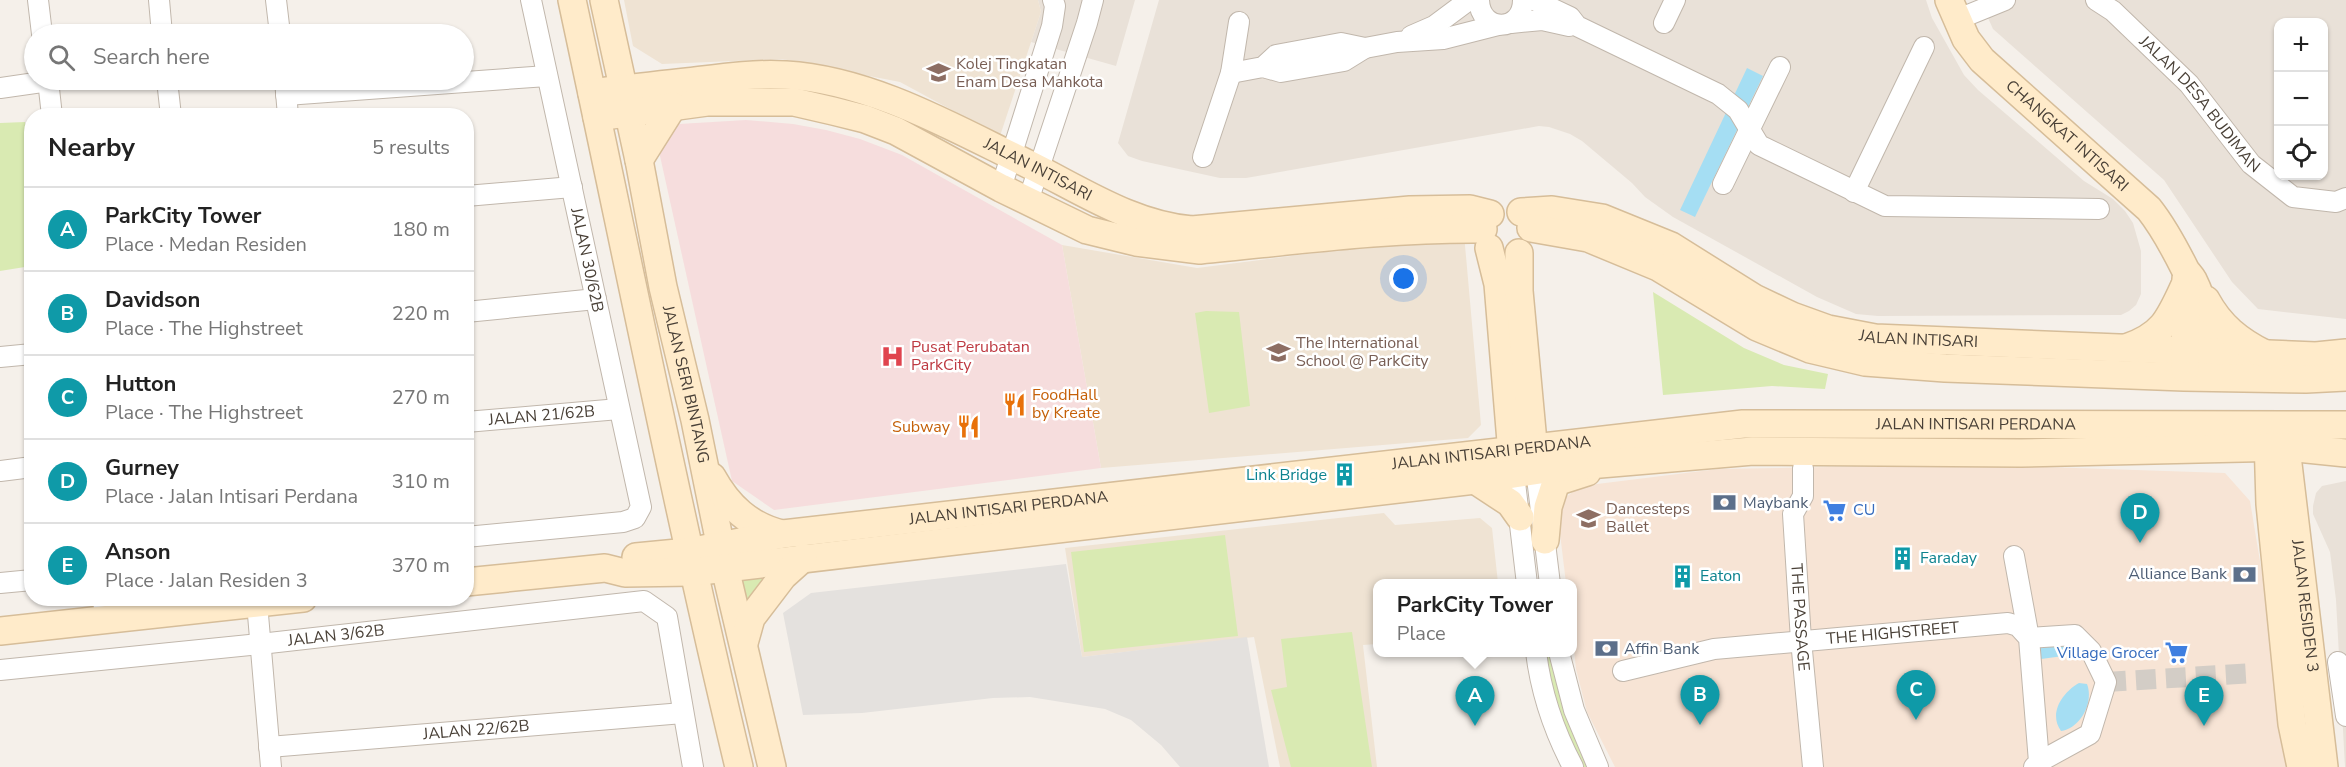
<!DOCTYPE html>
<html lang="en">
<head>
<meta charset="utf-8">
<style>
	:root { --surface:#fff; --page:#f6f6f6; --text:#222; --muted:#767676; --line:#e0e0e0; --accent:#111827 }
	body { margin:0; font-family:"Nunito Sans",sans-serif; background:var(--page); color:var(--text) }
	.controls { position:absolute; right:18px; top:18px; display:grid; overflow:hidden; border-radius:12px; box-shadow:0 2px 4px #0004 }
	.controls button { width:54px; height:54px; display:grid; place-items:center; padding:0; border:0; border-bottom:2px solid var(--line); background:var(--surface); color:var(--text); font:30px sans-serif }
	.you { position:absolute; left:1404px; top:279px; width:21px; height:21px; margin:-15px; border:4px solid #fff; border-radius:50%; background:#1a73e8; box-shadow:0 0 0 9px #1a73e833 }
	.badge { display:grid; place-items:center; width:39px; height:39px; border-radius:50%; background:var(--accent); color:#fff; font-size:20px; font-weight:700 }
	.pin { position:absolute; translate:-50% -50px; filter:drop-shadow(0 2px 3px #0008) }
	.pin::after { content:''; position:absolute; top:32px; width:21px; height:18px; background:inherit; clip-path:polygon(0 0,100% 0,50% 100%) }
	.popup { position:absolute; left:1373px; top:579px; width:204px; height:78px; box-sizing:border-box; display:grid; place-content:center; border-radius:12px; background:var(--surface); filter:drop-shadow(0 2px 4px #0005); font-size:20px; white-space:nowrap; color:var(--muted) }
	.popup b { font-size:22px; color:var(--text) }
	.popup::after { content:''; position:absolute; left:50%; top:100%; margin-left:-12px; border:12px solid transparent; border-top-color:var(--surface) }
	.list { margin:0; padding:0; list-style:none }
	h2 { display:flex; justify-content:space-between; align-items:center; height:78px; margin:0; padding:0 24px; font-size:26px }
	h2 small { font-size:20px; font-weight:400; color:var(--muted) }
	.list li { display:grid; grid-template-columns:39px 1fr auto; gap:18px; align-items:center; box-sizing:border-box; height:84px; padding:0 24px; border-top:2px solid var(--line) }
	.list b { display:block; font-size:22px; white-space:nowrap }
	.list p { margin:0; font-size:20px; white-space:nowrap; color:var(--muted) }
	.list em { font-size:20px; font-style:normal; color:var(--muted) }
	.icon { flex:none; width:33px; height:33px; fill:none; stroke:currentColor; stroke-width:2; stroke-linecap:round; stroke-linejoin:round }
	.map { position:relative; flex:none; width:2346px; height:767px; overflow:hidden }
	.search { position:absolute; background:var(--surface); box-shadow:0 2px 4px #0004; left:24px; top:24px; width:450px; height:66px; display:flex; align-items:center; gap:15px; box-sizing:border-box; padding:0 21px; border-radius:33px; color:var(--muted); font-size:22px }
	.panel { position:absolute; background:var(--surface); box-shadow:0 2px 4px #0004; left:24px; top:108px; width:450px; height:498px; border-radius:24px }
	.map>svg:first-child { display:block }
	.residential { fill:#e9e1d8; fill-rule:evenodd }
	.commercial { fill:#f7e4d5 }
	.education { fill:#efe3d3 }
	.medical { fill:#f6dddd }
	.green { fill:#d9eab2 }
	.parking { fill:#e4e1de }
	.water { fill:#a5def3 }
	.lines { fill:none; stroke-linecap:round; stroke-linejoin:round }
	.street-tunnel { stroke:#d3cdc6; stroke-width:20; stroke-dasharray:20 10; stroke-linecap:butt }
	.street-casing { stroke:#c1b7ac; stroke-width:22 }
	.secondary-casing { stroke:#d6bd99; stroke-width:30 }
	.street { stroke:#fff; stroke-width:20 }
	.secondary { stroke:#ffebca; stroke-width:27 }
	.labels { text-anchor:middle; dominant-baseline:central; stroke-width:5; stroke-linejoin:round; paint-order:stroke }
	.education-label { font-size:16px; fill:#785e54; stroke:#fff; text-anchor:start }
	.street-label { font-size:16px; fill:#494037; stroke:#fff }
	.health-label { font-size:16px; fill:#be3a42; stroke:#fff; text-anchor:start }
	.food-label { font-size:16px; fill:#c56008; stroke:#fff; text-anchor:start }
	.culture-label { font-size:16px; fill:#0d838f; stroke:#fff; text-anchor:start }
	.service-label { font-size:16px; fill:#4e5e75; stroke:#fff; text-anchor:start }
	.shop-label { font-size:16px; fill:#366cbe; stroke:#fff; text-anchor:start }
</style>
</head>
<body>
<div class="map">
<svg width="2346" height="767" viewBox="0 0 2346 767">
	<rect width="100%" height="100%" fill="#f5f0ea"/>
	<path class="residential" d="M 1038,0 L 1135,0 L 1116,66 L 1031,42 L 1041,12 Z
		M 1159,0 L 1926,0 L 1932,18 L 1964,75 L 1978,90 L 2084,181 L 2113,199 L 2125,211 L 2133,223 L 2141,251 L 2141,294 L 2136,305 L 2129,311 L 2121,315 L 1878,316 L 1856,314 L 1817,297 L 1673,217 L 1645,197 L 1632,183 L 1582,141 L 1570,134 L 1549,127 L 1539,126 L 1246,178 L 1220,178 L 1142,161 L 1128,156 L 1118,143 Z
		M 1980,0 L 2346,0 L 2346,319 L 2258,309 L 2232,282 L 2164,180 L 1993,29 ZM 2278,22 L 2324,22 L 2324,176 L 2278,176 Z
		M 2346,481 L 2346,767 L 2345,767 L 2336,600 L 2330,552 L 2313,514 L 2313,506 L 2316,493 L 2322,486 Z"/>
	<path class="commercial" d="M 1830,467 L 2046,467 L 2225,473 L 2250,501 L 2294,767 L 1615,767 L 1587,712 L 1576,669 L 1573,640 L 1573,584 L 1566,583 L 1558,517 L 1562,500 L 1581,486 L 1718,469 Z"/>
	<path class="education" d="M 624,0 L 1038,0 L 1041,12 L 1000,136 L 900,82 L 782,59 L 662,64 L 633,46 Z
		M 1464,234 L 1481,425 L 1468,438 L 1101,468 L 1062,245 L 1197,268 Z
		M 1384,513 L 1395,525 L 1480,518 L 1492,528 L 1498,583 L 1378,584 L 1377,644 L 1363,645 L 1377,767 L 1280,767 L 1254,637 L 1082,657 L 1065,548 Z"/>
	<path class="medical" d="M 746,120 L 793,124 L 826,130 L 860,139 L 902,155 L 1062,245 L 1101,468 L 774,510 L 732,481 L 658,147 L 679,124 Z"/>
	<path class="green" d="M 25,122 L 32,171 L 31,266 L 0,271 L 0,123 Z
		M 1653,292 L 1744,348 L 1784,365 L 1828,374 L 1825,389 L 1772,386 L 1663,395 Z
		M 1206,311 L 1239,312 L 1250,406 L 1209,413 L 1195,313 Z
		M 1225,535 L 1238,636 L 1084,652 L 1071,552 Z
		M 783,574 L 748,612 L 741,578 Z
		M 1352,632 L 1372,767 L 1291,767 L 1271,690 L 1287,687 L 1281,639 Z
		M 1544,653 L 1551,653 L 1589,767 L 1584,767 C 1565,732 1552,691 1544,653 Z"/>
	<path class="parking" d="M 1066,564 L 1082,657 L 1247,637 L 1269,767 L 1180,767 L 1161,745 L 1131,720 L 1105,709 L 1030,697 L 993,698 L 862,713 L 803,715 L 783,613 L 811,593 Z"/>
	<path class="water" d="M 1747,68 L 1763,76 L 1695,217 L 1680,210 Z
		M 2069,640 L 2071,655 L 2041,659 L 2039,645 Z
		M 2079,683 L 2087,684 C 2094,702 2081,728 2061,731 C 2048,713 2063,692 2079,683 Z"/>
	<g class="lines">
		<path class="street-tunnel" d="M 2106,682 L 2254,673"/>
		<defs>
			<g id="street">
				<path d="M 38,0 L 42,34"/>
				<path d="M 159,0 L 162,34"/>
				<path d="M 276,0 L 280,34"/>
				<path d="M 1479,0 C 1480,33 1523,33 1523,0"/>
				<path d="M 1534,0 L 1570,17 L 1577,26 L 1718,94 L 1738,110 L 1759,145 L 1885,206 L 2099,209"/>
				<path id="s1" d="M 2096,0 L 2113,11 L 2189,84 L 2251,164 L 2293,197 L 2336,202 L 2346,198"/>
				<path d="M 1956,20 L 2005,0"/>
				<path d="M 1511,23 L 1542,20 L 1569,26"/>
				<path d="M 1664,23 L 1675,0"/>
				<path d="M 1411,36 L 1434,26 L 1469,0"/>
				<path d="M 1365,48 L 1397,42 L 1443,39 L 1498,25"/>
				<path d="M 1231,73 L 1263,67 L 1281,72 L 1344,61 L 1365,48 L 1341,43 L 1276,55 L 1263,67"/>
				<path d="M 48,80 L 52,116"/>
				<path d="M 167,80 L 171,116"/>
				<path d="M 285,80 L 288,116"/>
				<path d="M 0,88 L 49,81"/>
				<path d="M 286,95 L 547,76"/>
				<path d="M 1203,157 L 1231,73 L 1239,22"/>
				<path d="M 1723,184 L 1780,67"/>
				<path d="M 1001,188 L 1052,26 L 1055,6 L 1053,0"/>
				<path d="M 1854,192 L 1924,47"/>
				<path d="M 466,196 L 572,187"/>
				<path d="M 1028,201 L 1087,23 L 1093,0"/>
				<path d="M 466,312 L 596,299"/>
				<path d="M 0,357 L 32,354"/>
				<path id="s2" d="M 466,422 L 619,409"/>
				<path id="s3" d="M 1803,468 L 1803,496 L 1793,514 L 1801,640 L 1813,767"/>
				<path d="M 1536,470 L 1550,584"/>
				<path d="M 0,471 L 32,467"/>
				<path d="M 1514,474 L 1527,584"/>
				<path d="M 466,537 L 623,522 L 635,518 L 641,507 L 531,0"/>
				<path d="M 2014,556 L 2029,638 L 2075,635 L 2091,651 L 2106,682 L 2090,734 L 2039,762 L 2039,767"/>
				<path d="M 0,583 L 32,580"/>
				<path d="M 103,598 L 105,619"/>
				<path d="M 257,603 L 271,767"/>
				<path d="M 1536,652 C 1541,693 1554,731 1573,767"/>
				<path d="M 1559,652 L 1574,710 L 1598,767"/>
				<path d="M 2338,662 L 2346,716"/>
				<path id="s4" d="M 0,670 L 260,644 L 644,601 L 667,617 L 693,767"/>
				<path id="s5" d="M 1623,671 L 1714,649 L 2008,623 L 2018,626 L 2029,638 L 2039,762 L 2034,767"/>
				<path id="s6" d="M 269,747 L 683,713"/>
			</g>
			<g id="secondary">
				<path d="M 572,0 C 627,256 678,513 739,767"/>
				<path id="s7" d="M 604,0 L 639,160 L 663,287 L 695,420 L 725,568 L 772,767"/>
				<path id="s8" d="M 1949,0 L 1966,39 L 1982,60 L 2149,209 C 2164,228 2174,247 2185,269 C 2187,273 2191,276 2193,280 C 2207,308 2211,339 2210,370"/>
				<path id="s9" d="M 592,93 C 623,88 655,86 687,82 C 720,78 753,73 786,75 C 871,80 954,128 1028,164 C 1081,190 1132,225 1192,230 L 1410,210 L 1470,209 L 1490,214"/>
				<path d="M 597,117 L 707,102 L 794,102 L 833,111 L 865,119 L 896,131 L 1001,188 L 1087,230 L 1136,242 L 1200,250 C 1294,241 1388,228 1483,229"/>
				<path d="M 639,160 L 673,106"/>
				<path id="s10" d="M 1521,212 L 1552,210 L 1602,218 L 1671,246 L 1754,298 L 1792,316 L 1828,329 L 1875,338 L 2316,356 L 2346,353"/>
				<path d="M 1531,228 L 1588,238 L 1658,267 L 1757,327 L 1810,349 L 1865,362 L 1945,368 L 2184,377 L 2306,379 L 2346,377"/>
				<path d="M 1489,248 L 1498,284 L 1513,466"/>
				<path d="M 1519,253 L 1519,291 L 1535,464"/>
				<path d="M 2206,300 C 2220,326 2239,341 2265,354"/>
				<path d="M 2126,348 C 2162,336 2169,320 2184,287"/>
				<path d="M 2185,369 L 2186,279"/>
				<path id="s11" d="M 2286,429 L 2288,464 L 2324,767"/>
				<path d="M 2268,437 L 2270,504 L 2292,724 L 2301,767"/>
				<path d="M 712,477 C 728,506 749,526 782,534"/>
				<path d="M 1475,480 L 1510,503 L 1520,517"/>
				<path d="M 1545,540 L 1548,507 L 1556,482 L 1587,472"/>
				<path id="s12" d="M 636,557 L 688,552 L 783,534 L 1743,424 L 2346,425"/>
				<path d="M 466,582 L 605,568 L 625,573 L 692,572 L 1475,480 L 1553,468 L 1753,451 L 2021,453 L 2287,447 L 2346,453"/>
				<path d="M 0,631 L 303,598"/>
				<path d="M 744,643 L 751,618 L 783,576 L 803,558"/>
			</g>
		</defs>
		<use href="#street" class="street-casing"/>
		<use href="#secondary" class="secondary-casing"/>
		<use href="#street" class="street"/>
		<use href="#secondary" class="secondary"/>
	</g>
	<defs>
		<symbol id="school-bare" viewBox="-9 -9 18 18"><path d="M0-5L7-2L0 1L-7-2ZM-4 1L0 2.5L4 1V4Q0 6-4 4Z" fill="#8d6e63" stroke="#fff" stroke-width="2.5" paint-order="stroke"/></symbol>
		<symbol id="hospital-bare" viewBox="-9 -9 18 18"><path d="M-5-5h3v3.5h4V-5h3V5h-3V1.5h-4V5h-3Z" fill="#e0444e" stroke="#fff" stroke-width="2.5" paint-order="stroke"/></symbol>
		<symbol id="restaurant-bare" viewBox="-9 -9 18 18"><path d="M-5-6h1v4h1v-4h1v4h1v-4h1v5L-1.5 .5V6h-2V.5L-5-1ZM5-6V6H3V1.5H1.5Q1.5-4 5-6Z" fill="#e8710a" stroke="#fff" stroke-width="2.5" paint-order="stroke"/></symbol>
		<symbol id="building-bare" viewBox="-9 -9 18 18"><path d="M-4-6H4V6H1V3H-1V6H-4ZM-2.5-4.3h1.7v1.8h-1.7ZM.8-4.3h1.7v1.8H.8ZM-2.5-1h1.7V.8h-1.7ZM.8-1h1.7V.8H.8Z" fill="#0f9aa8" stroke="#fff" stroke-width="2.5" paint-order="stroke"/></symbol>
		<symbol id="bank-bare" viewBox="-9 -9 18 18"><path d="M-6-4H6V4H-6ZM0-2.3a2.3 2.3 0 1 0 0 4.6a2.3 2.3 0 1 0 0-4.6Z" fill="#5c6f8a" stroke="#fff" stroke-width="2.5" paint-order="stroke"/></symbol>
		<symbol id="supermarket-bare" viewBox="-9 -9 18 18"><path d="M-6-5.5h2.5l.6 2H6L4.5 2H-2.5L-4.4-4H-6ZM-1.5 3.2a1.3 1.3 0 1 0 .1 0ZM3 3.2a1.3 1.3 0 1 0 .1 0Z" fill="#3f7fe0" stroke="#fff" stroke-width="2.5" paint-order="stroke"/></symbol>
	</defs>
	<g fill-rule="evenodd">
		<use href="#school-bare" x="922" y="56" width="33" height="33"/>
		<use href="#school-bare" x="1262" y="336" width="33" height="33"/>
		<use href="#hospital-bare" x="876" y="340" width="33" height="33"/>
		<use href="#restaurant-bare" x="998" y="388" width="33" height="33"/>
		<use href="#restaurant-bare" x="952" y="410" width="33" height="33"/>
		<use href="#building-bare" x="1328" y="458" width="33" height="33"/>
		<use href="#bank-bare" x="1708" y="486" width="33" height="33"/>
		<use href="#supermarket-bare" x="1818" y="494" width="33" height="33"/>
		<use href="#school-bare" x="1572" y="502" width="33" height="33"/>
		<use href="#building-bare" x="1886" y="542" width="33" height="33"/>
		<use href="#bank-bare" x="2228" y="558" width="33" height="33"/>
		<use href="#building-bare" x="1666" y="560" width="33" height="33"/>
		<use href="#bank-bare" x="1590" y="632" width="33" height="33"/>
		<use href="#supermarket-bare" x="2160" y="636" width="33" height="33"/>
	</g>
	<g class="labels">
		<g class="education-label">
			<text x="956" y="64">Kolej Tingkatan<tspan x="956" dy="18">Enam Desa Mahkota</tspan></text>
			<text x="1296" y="343">The International<tspan x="1296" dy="18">School @ ParkCity</tspan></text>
			<text x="1606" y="509">Dancesteps<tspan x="1606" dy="18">Ballet</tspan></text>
		</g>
		<g class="street-label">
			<text stroke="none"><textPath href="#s1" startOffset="148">JALAN DESA BUDIMAN</textPath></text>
			<text stroke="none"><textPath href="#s8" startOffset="183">CHANGKAT INTISARI</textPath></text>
			<text stroke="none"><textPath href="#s9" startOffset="466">JALAN INTISARI</textPath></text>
			<text transform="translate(587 260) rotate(78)">JALAN 30/62B</text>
			<text stroke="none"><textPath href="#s10" startOffset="426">JALAN INTISARI</textPath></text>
			<text stroke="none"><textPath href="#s7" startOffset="393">JALAN SERI BINTANG</textPath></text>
			<text stroke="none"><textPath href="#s2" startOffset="76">JALAN 21/62B</textPath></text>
			<text stroke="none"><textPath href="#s12" startOffset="1348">JALAN INTISARI PERDANA</textPath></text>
			<text stroke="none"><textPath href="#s12" startOffset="862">JALAN INTISARI PERDANA</textPath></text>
			<text stroke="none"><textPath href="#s12" startOffset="376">JALAN INTISARI PERDANA</textPath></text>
			<text stroke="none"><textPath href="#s11" startOffset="178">JALAN RESIDEN 3</textPath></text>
			<text stroke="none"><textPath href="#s3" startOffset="152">THE PASSAGE</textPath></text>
			<text stroke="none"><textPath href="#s5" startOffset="273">THE HIGHSTREET</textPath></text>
			<text stroke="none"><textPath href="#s4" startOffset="338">JALAN 3/62B</textPath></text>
			<text stroke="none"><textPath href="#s6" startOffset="208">JALAN 22/62B</textPath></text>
		</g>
		<g class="health-label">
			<text x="911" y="347">Pusat Perubatan<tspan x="911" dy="18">ParkCity</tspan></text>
		</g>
		<g class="food-label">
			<text x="1032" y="395">FoodHall<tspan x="1032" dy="18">by Kreate</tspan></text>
			<text x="950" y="427" text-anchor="end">Subway</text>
		</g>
		<g class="culture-label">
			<text x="1327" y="475" text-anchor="end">Link Bridge</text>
			<text x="1920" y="558">Faraday</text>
			<text x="1700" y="576">Eaton</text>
		</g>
		<g class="service-label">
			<text x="1743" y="503">Maybank</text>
			<text x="2227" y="574" text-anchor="end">Alliance Bank</text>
			<text x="1624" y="649">Affin Bank</text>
		</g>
		<g class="shop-label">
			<text x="1853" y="510">CU</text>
			<text x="2159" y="653" text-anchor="end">Village Grocer</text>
		</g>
	</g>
</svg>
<div class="controls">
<button>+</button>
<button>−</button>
<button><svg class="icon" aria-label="locate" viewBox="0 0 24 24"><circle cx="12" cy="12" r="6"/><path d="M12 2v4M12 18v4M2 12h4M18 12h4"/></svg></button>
</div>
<div class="you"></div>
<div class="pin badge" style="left:1475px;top:726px;background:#0f9aa8">A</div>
<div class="popup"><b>ParkCity Tower</b>Place</div>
<div class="pin badge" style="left:1700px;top:725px;background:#0f9aa8">B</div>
<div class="pin badge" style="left:1916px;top:720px;background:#0f9aa8">C</div>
<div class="pin badge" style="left:2140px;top:543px;background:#0f9aa8">D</div>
<div class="pin badge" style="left:2204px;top:726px;background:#0f9aa8">E</div>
<div class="search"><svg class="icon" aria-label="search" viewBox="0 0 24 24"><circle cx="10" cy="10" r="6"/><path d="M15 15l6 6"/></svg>Search here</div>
<section class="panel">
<h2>Nearby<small>5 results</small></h2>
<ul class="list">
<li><span class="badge" style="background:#0f9aa8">A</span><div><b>ParkCity Tower</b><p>Place · Medan Residen</p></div><em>180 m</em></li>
<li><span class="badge" style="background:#0f9aa8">B</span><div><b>Davidson</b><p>Place · The Highstreet</p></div><em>220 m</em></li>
<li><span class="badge" style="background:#0f9aa8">C</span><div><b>Hutton</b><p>Place · The Highstreet</p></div><em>270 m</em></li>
<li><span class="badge" style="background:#0f9aa8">D</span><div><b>Gurney</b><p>Place · Jalan Intisari Perdana</p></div><em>310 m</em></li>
<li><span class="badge" style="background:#0f9aa8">E</span><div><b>Anson</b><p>Place · Jalan Residen 3</p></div><em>370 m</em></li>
</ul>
</section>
</div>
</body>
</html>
